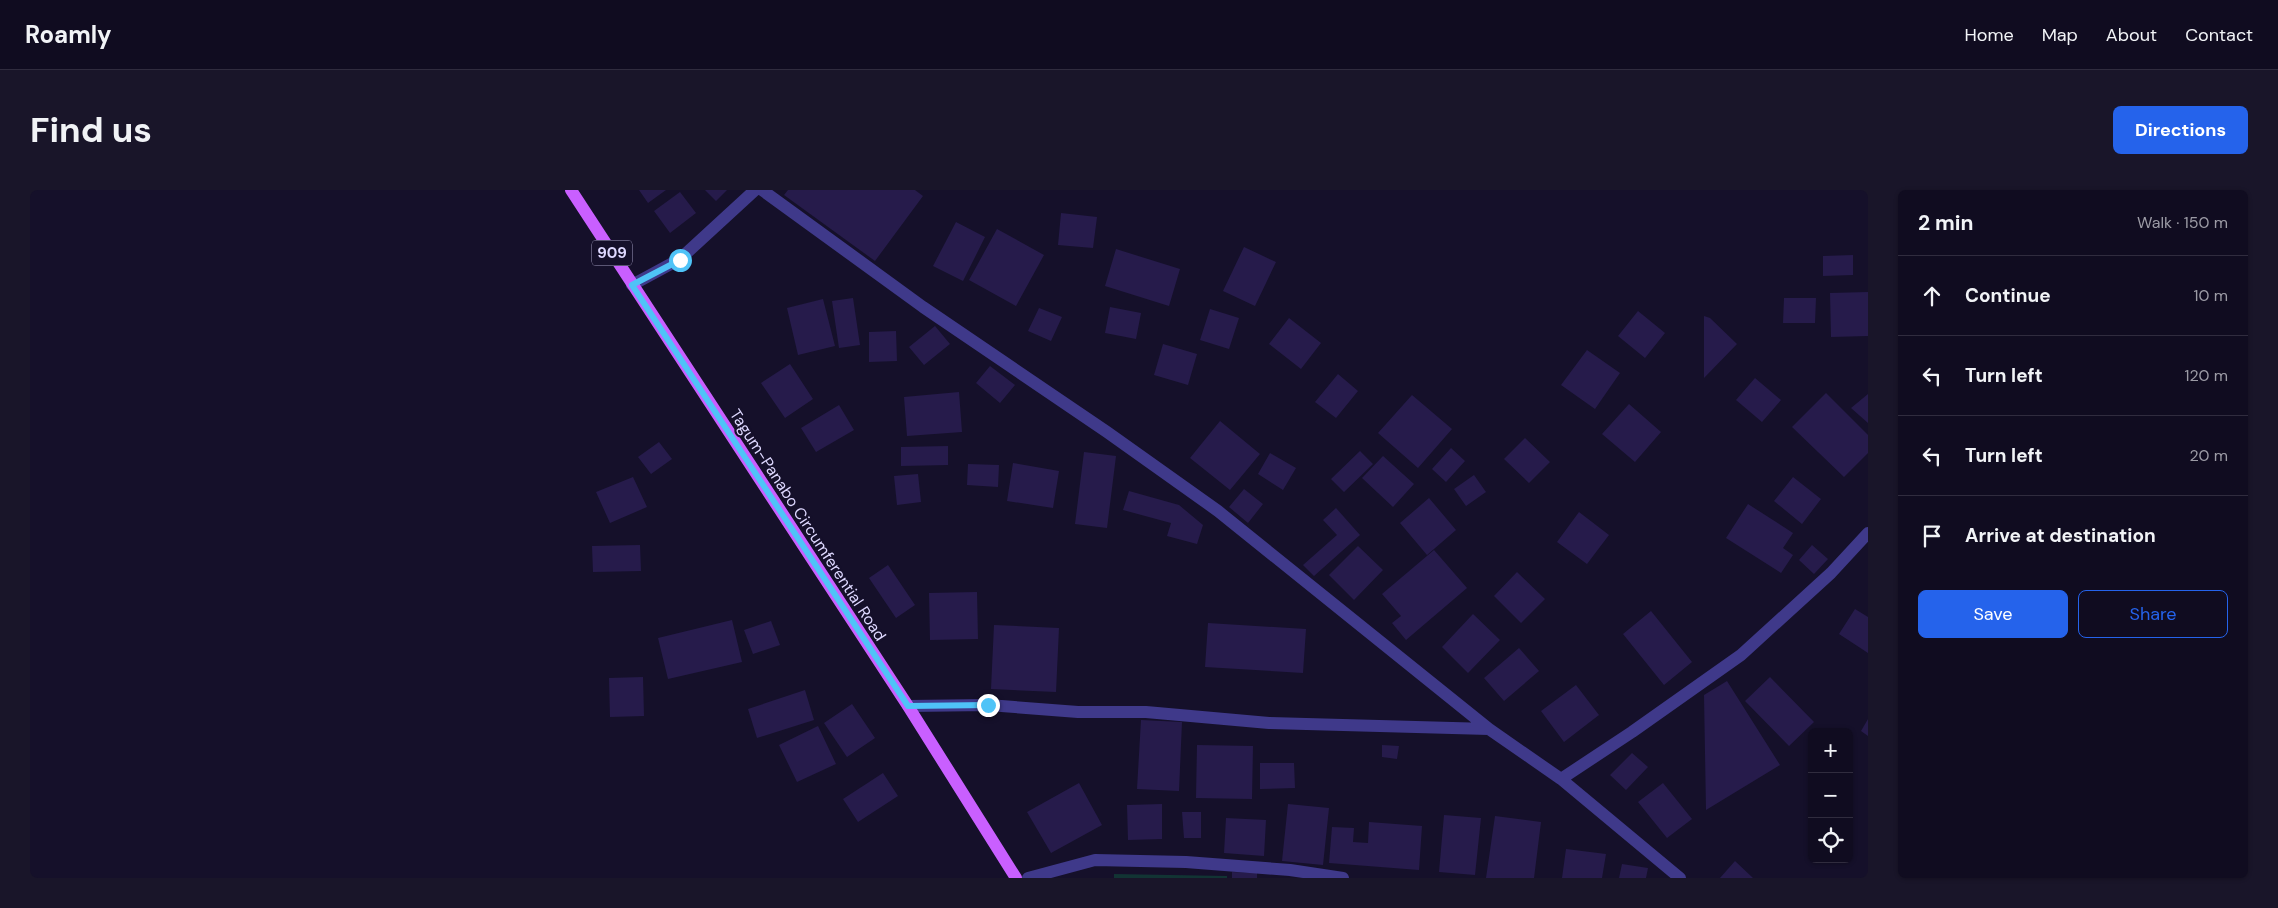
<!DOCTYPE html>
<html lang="en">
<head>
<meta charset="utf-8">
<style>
	:root { --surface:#100c20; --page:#191529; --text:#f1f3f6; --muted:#9c9ba5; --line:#302c3e; --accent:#2563eb }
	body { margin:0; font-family:"DM Sans",sans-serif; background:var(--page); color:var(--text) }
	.controls { position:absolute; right:15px; bottom:15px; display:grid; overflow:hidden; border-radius:8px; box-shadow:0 1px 4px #0004 }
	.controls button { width:45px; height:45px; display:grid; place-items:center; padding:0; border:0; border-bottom:1px solid var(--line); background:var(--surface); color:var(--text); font:25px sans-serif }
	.stop { position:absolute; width:15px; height:15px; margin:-11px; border:4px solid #4fc3f7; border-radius:50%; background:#fff }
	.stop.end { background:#4fc3f7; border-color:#fff; box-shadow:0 1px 5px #0008 }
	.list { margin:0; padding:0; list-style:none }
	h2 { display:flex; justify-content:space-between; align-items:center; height:65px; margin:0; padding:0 20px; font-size:21px }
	h2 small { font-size:16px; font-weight:400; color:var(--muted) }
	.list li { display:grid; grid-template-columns:32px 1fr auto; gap:15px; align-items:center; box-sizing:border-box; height:80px; padding:0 20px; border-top:1px solid var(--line) }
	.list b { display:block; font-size:19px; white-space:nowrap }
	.list em { font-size:16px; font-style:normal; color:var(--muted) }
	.actions { display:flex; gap:10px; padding:15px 20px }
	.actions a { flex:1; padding:11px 0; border:1px solid var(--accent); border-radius:8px; text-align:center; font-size:18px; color:var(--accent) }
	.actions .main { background:var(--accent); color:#fff }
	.icon { flex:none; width:28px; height:28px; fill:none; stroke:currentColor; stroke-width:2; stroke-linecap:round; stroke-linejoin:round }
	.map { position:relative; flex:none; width:1838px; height:688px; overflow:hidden; border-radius:8px }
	header { display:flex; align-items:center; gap:30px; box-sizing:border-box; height:70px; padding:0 25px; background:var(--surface); border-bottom:1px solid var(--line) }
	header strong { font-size:24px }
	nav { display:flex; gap:28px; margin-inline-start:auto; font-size:18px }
	.intro { display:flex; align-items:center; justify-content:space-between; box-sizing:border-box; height:120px; padding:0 30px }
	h1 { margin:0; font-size:35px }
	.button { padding:12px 22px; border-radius:8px; background:var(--accent); color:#fff; font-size:18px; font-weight:700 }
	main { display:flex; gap:30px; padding:0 30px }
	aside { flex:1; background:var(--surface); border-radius:8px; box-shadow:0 1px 4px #0004 }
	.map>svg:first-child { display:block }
	.pitch { fill:#123434 }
	.building { fill:#261b4b }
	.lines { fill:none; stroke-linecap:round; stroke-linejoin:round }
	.street { stroke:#3f398a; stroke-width:12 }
	.primary { stroke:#c95fff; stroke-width:12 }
	.route { stroke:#4fc3f7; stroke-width:6 }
	.labels { text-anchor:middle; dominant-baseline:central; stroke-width:4.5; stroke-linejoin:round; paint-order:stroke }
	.shield { fill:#15102a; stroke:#a29cbf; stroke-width:1 }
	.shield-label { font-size:15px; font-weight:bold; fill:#ded8ff }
	.street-label { font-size:16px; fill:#ded8ff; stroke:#15102a }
</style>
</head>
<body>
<header>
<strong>Roamly</strong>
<nav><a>Home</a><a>Map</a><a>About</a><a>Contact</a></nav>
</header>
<div class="intro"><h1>Find us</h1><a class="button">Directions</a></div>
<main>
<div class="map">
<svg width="1838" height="688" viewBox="0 0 1838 688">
	<rect width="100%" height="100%" fill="#15102a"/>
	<path class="pitch" d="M 1084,684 L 1197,686 L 1197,688 L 1084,688 Z"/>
	<path class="building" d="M 609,0 L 636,0 L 618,13 Z
		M 675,0 L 697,0 L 686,11 Z
		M 758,0 L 885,0 L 893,6 L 845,71 L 754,5 Z
		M 650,2 L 666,23 L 640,43 L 624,21 Z
		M 1031,23 L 1067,27 L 1063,58 L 1028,55 Z
		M 926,32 L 955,47 L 933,91 L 903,76 Z
		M 967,39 L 1014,65 L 986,116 L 939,90 Z
		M 1214,57 L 1246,72 L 1225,116 L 1193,101 Z
		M 1086,59 L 1150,79 L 1139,116 L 1075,96 Z
		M 1823,65 L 1823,85 L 1793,86 L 1793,66 Z
		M 1838,102 L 1838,146 L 1801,147 L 1800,103 Z
		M 823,108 L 830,155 L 809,158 L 802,111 Z
		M 1754,108 L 1786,108 L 1785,133 L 1753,133 Z
		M 793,109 L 805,156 L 768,165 L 757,118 Z
		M 1080,117 L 1111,123 L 1106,149 L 1075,143 Z
		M 1009,118 L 1032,127 L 1021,151 L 998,141 Z
		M 1180,119 L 1209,128 L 1199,159 L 1170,150 Z
		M 1608,121 L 1635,143 L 1615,168 L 1588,146 Z
		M 1674,126 L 1680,128 L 1707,154 L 1674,188 Z
		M 1259,128 L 1291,153 L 1271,179 L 1239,154 Z
		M 905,136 L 920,154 L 894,175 L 879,157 Z
		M 866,141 L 867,171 L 839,172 L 839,142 Z
		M 1133,154 L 1167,164 L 1158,195 L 1124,185 Z
		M 1557,160 L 1590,183 L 1565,219 L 1531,195 Z
		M 760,174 L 783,209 L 755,228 L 731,193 Z
		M 960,176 L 985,195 L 970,213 L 946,193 Z
		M 1308,184 L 1328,201 L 1306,228 L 1285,212 Z
		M 1725,188 L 1751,210 L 1732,232 L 1706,210 Z
		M 929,202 L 932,242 L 877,246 L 874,207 Z
		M 1796,203 L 1838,245 L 1838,263 L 1814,287 L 1762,237 Z
		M 1838,204 L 1838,233 L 1821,218 Z
		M 1382,205 L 1422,239 L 1388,278 L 1348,243 Z
		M 1599,214 L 1631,242 L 1605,272 L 1572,244 Z
		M 809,215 L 824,240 L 786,262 L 771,238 Z
		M 1190,231 L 1230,264 L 1200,300 L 1160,268 Z
		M 1495,248 L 1520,272 L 1499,293 L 1474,269 Z
		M 629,252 L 642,269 L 621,284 L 608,267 Z
		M 918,256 L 918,275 L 871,276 L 871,257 Z
		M 1421,258 L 1435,271 L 1416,292 L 1402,279 Z
		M 1330,261 L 1343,274 L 1314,302 L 1301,289 Z
		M 1054,262 L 1086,266 L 1077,338 L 1045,334 Z
		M 1240,263 L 1266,278 L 1253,300 L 1228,284 Z
		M 1353,266 L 1384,294 L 1363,317 L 1332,288 Z
		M 983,273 L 1029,281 L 1023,318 L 977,311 Z
		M 938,274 L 969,275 L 968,297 L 937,295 Z
		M 888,284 L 891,312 L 867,315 L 864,286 Z
		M 1444,285 L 1456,302 L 1436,316 L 1424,299 Z
		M 603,287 L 617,317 L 580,333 L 566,302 Z
		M 1763,287 L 1791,309 L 1772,334 L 1744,311 Z
		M 1214,299 L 1233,314 L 1218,333 L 1199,317 Z
		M 1099,301 L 1149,315 L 1173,335 L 1167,354 L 1137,346 L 1141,333 L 1093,320 Z
		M 1399,308 L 1426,340 L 1397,365 L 1370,333 Z
		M 1718,314 L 1763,343 L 1753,358 L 1763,365 L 1751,383 L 1696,348 Z
		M 1306,318 L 1330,345 L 1284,386 L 1273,375 L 1307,345 L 1293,330 Z
		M 1549,322 L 1579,345 L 1557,374 L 1527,352 Z
		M 610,355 L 611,381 L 563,382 L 562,356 Z
		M 1782,355 L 1798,369 L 1784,384 L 1769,370 Z
		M 1328,356 L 1353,380 L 1324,410 L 1299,385 Z
		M 1404,360 L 1437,398 L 1376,450 L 1362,433 L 1371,426 L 1352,404 Z
		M 858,375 L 885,415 L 866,428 L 839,388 Z
		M 1487,382 L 1515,409 L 1491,433 L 1464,406 Z
		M 947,402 L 948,449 L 900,450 L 899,403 Z
		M 1825,419 L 1838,427 L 1838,463 L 1809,444 Z
		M 1621,421 L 1662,472 L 1634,495 L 1593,444 Z
		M 1443,424 L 1470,450 L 1438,483 L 1412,457 Z
		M 702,430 L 712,472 L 638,489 L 628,448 Z
		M 741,431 L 750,455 L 723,464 L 714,440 Z
		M 1178,433 L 1276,439 L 1273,483 L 1175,477 Z
		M 964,435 L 1029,438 L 1026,502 L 961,499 Z
		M 1489,458 L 1509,481 L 1474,511 L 1454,488 Z
		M 613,487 L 614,526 L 580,527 L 579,488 Z
		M 1740,487 L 1784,532 L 1759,556 L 1715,511 Z
		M 1697,491 L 1750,575 L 1676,620 L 1674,505 Z
		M 1546,495 L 1569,525 L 1534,552 L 1511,521 Z
		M 775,500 L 784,530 L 727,548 L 718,519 Z
		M 822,514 L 845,548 L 817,567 L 794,533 Z
		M 1838,529 L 1838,546 L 1831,541 Z
		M 1111,530 L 1152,532 L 1149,601 L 1107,599 Z
		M 788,536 L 806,574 L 767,592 L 749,555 Z
		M 1167,555 L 1223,556 L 1222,609 L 1166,608 Z
		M 1352,555 L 1369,556 L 1367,569 L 1352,567 Z
		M 1602,563 L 1618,577 L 1596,600 L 1580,585 Z
		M 1230,573 L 1264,573 L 1265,598 L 1230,599 Z
		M 853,583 L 868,606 L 828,632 L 813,609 Z
		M 1049,593 L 1072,635 L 1021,663 L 997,622 Z
		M 1633,593 L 1662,629 L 1637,648 L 1608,612 Z
		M 1132,614 L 1132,649 L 1098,650 L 1097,615 Z
		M 1258,614 L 1299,618 L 1293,675 L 1252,671 Z
		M 1152,622 L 1171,622 L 1171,648 L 1154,648 Z
		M 1414,625 L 1451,628 L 1445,685 L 1409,682 Z
		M 1465,626 L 1511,632 L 1504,688 L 1456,688 Z
		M 1196,628 L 1236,630 L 1234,666 L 1194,663 Z
		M 1339,632 L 1392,636 L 1389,680 L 1299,673 L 1302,637 L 1324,638 L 1323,652 L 1338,653 Z
		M 1536,659 L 1576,664 L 1572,688 L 1532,688 Z
		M 1705,671 L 1723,688 L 1690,688 Z
		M 1592,674 L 1618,678 L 1616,688 L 1589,688 Z
		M 1202,682 L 1227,683 L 1227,688 L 1202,688 Z"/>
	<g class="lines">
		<path class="street" d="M 732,0 L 893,117 L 1077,242 L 1188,321 L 1459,539 L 1531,589 L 1650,688
			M 602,95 L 650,69 L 725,0
			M 878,516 L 958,515 L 1048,522 L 1116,522 L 1239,533 L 1459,539
			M 1531,589 L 1602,542 L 1711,465 L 1801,383 L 1838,343
			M 998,688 L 1065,670 L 1156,672 L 1260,680 L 1313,688"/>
		<path class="primary" d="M 541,0 L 878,516 L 986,688"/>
	</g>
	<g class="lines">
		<path class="route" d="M 650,70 L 602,95 L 878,516 L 958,515"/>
	</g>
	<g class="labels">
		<rect class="shield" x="562" y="50.5" width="40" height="25" rx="4"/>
		<g class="shield-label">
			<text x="582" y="63">909</text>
		</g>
		<g class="street-label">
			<text transform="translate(778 335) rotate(57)">Tagum-Panabo Circumferential Road</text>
		</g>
	</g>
</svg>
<div class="controls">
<button>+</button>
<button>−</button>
<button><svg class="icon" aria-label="locate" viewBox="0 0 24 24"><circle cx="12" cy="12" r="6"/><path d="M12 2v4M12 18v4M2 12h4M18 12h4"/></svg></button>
</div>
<div class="stop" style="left:650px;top:70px"></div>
<div class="stop end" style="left:958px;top:515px"></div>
</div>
<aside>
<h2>2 min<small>Walk · 150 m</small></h2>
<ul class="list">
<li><svg class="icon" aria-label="ahead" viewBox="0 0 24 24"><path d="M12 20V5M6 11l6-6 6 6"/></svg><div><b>Continue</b></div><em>10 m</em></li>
<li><svg class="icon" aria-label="left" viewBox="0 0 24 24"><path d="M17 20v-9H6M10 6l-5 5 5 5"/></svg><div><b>Turn left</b></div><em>120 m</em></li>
<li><svg class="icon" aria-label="left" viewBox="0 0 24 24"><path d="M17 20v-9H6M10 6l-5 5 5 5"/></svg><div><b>Turn left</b></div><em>20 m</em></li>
<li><svg class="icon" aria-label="arrive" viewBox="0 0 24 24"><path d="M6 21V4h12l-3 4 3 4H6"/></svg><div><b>Arrive at destination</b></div></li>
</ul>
<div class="actions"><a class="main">Save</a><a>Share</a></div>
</aside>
</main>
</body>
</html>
